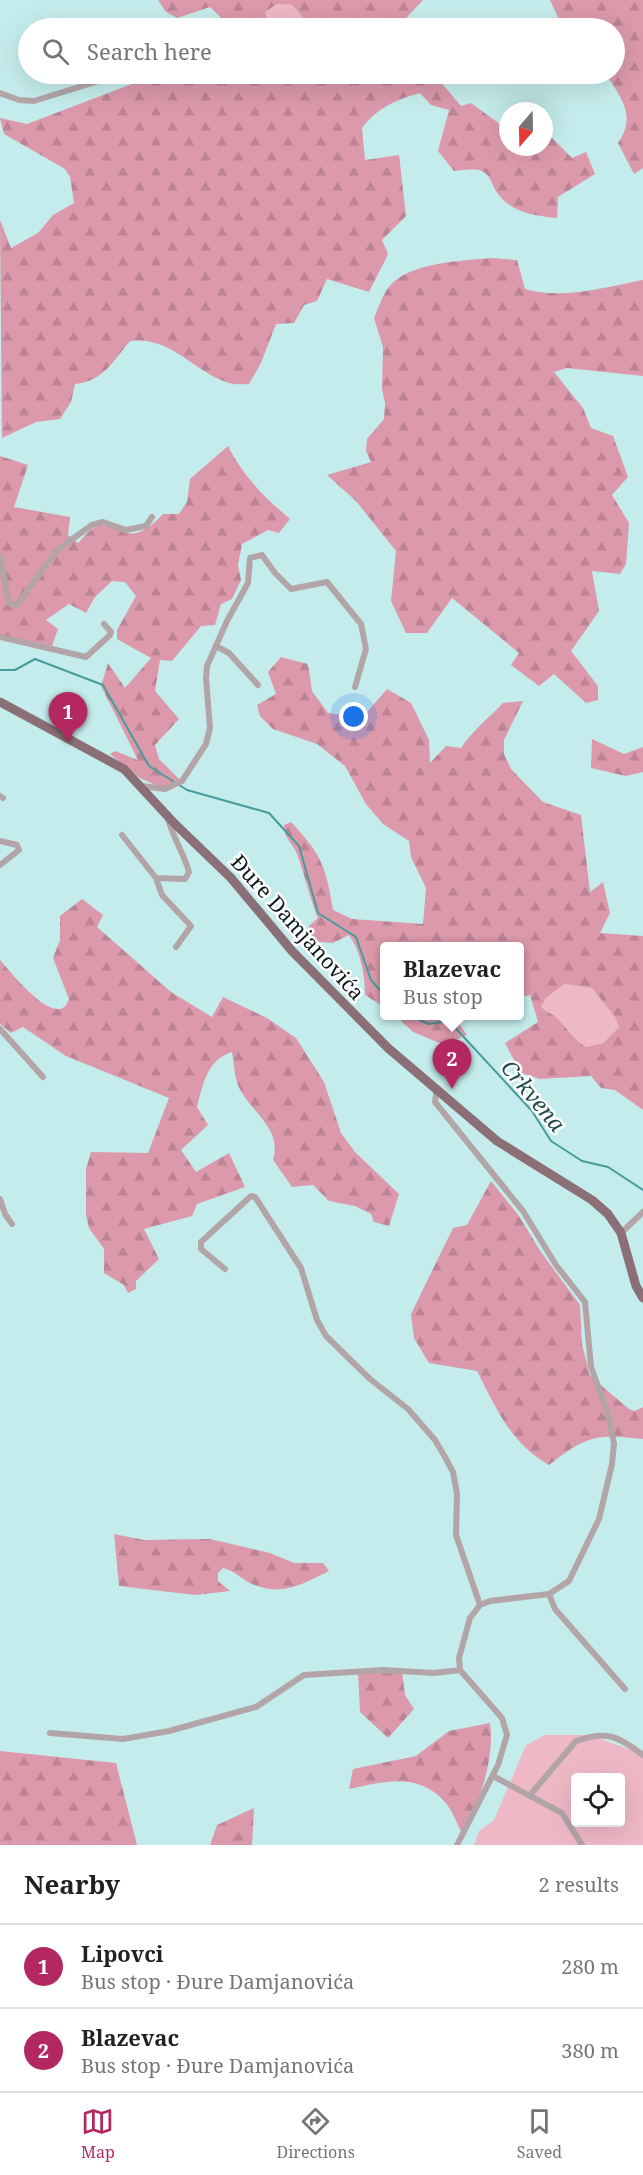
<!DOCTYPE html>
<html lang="en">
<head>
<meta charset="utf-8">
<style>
	:root { --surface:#fff; --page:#f2f2f2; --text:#202124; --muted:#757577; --line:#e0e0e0; --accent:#b42862 }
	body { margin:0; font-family:"Noto Serif",serif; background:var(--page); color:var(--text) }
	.controls { position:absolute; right:18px; bottom:18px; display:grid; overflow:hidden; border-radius:6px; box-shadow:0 6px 24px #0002 }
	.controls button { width:54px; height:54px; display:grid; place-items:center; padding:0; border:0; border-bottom:2px solid var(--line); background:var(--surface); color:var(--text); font:30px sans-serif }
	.compass { position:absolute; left:499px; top:102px; width:54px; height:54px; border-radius:50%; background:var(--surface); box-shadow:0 6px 24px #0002; rotate:200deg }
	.you { position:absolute; left:354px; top:717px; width:21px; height:21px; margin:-15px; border:4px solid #fff; border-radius:50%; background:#1a73e8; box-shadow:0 0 0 9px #1a73e833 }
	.badge { display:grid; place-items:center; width:39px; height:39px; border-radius:50%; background:var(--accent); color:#fff; font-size:20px; font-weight:700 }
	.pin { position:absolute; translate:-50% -50px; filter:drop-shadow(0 2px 3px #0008) }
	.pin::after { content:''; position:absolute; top:32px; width:21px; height:18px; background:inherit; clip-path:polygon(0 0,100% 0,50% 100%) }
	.popup { position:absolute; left:380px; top:942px; width:144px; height:78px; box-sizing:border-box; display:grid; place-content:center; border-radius:6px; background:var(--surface); filter:drop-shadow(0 2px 4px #0005); font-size:20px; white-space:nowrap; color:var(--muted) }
	.popup b { font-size:22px; color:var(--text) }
	.popup::after { content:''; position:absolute; left:50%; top:100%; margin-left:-12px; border:12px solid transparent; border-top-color:var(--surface) }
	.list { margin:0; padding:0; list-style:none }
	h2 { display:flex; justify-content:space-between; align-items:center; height:78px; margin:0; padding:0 24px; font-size:26px }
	h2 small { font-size:20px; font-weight:400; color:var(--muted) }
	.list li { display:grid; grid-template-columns:39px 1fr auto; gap:18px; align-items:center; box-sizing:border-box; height:84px; padding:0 24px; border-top:2px solid var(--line) }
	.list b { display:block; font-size:22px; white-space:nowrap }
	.list p { margin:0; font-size:20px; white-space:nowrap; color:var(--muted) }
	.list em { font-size:20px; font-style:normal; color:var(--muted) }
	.icon { flex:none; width:33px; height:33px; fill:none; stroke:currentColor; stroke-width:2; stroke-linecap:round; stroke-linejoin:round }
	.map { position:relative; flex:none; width:643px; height:1845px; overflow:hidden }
	.search { position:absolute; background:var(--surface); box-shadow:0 6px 24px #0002; left:18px; right:18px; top:18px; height:66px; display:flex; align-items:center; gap:15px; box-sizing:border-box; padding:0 21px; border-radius:33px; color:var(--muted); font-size:22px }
	.sheet { height:246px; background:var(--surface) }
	nav { display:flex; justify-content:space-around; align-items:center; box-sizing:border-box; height:84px; border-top:2px solid var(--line); background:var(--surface); font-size:16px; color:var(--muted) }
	nav a { display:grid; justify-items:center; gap:3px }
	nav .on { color:var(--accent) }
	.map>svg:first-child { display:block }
	.grass { fill:#efb8c7; fill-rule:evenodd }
	.forest { fill:url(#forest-firs); fill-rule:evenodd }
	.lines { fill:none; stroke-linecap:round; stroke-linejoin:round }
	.stream { stroke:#469c9d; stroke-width:2 }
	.street { stroke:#b3a4a8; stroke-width:6 }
	.primary { stroke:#8a7076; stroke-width:9 }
	.labels { text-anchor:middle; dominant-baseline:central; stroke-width:5; stroke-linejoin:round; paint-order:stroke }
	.street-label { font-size:21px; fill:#0c1b1b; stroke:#fff }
	.water-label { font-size:22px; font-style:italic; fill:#244c4d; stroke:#fff }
</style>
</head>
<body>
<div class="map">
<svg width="643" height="1845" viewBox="0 0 643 1845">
	<defs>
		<pattern id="forest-firs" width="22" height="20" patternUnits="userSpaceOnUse" patternTransform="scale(1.5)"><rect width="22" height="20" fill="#db99ab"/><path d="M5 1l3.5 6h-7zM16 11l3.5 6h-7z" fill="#bb8393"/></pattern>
	</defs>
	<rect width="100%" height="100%" fill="#c5ecec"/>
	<path class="grass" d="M 277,4 L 292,5 L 312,28 L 272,28 L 265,12 Z
		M 564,984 L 592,988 L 615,1017 L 619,1027 L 603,1043 L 586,1047 C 571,1038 569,1029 557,1018 C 553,1014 546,1012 541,1007 L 546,998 Z
		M 545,1735 L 589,1735 L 643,1754 L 643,1845 L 474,1845 L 479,1831 L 494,1820 L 526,1745 ZM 576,1778 L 620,1778 L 620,1822 L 576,1822 Z"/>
	<path class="forest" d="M 158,0 L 423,0 L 407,17 L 411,28 L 312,28 L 292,5 L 277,4 L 265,12 L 271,28 L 232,28 L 210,7 L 177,18 L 166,12 Z
		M 550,0 L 643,0 L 643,168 L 634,174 L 618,143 C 637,116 621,98 606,74 L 614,74 L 614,28 L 563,28 Z
		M 158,74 L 434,74 L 461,106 L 471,103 L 508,130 L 508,147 L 544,147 L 544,142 L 551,137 L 572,158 L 586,152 L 595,174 L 558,197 L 557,218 C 536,216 512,213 498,194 C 492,187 492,176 482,171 C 475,168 463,170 454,171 L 438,151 L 449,110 L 431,105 L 420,93 C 397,99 377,108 362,128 L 365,160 L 399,155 L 406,216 L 382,240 L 388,254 L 369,292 L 327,279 L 317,301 L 304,305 L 294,323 L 276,324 L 261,363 L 249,384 C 243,384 235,385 229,383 C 193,372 172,336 130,341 C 112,362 104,381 75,384 L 71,402 L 60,419 L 36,422 L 2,438 L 0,220 L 11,248 L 38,233 L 53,215 L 74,203 L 70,177 L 65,169 L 4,134 L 0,118 L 27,124 Z
		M 492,258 L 517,260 L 525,289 C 561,300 606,287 643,280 L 643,376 L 567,368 L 554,372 L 583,408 L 591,428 L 613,436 L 628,477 L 612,495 L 629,523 L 626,564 L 620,574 L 592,571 L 599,611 L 571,651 L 598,686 L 598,700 L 586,703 L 554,674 L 539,686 L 511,665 L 519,653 L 452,598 L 427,633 L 406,633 L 391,601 L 396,551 L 356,501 L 327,475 L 371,462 L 366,451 L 367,439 L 384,419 L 385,403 L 382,389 L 383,347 L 374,318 C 378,309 381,299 386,291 C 403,262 462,261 492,258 Z
		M 228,446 C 243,476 265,498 290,519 L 279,533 L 268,530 L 242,544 L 238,565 L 241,580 L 232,599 L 221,604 L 215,625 L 201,626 L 172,661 L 160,660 L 155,691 L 179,719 L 155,745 L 159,759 L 180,780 L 162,788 L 140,778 L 110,754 L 115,751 L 138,760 L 101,686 L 108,663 L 125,688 L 151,658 L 117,639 L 117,630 L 136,596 L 125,582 L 112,581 L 95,597 L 86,613 L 69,604 L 46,620 L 58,629 L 52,646 L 0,635 L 0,456 L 28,465 L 14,507 L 70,517 L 68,535 L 78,543 C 83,538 89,530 96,527 C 118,517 125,555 163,514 L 179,514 L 187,502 L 190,479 Z
		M 281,657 L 308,664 L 312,691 L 328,713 L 362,718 L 387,689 L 411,703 L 429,740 L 430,763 L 446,746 L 461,748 C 472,731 489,718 503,703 L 523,701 L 504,740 L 504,754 L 511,769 L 543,802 L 581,815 L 590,892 L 603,882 L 610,913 L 600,933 L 643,936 L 643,1110 L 615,1090 L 601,1088 L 591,1076 L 540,1079 L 521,1073 L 505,1043 L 538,1022 L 530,995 L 520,997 L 520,946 L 384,946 L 384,1007 L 365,995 C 365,976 361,951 349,935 L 333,943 L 308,941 L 309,926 L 318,918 C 309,897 305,875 297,854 C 293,843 284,839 284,825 L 291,822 C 322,855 326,867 333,910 L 352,919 L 423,924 L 426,888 L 411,857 L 409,841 L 383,824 L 366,804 L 345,766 L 317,744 L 273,729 L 260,716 L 257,705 L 276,694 L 268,672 ZM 564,984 L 592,988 L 615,1017 L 619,1027 L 603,1043 L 586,1047 C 573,1039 568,1029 557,1018 C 553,1014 546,1012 541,1007 L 546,998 Z
		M 592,739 L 624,754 L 643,747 L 643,772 L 626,776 L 591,768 Z
		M 82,899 L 103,915 L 97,927 L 171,992 L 212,1017 L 223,997 L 267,1018 L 296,1038 L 324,1082 L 341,1133 L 355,1152 L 399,1194 L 389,1226 L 374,1222 L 371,1214 L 355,1206 L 329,1201 L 313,1185 L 292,1187 L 273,1160 C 283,1127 249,1112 238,1085 C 234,1075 234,1062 232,1052 C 207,1060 203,1084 197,1107 L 208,1125 L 181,1150 L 196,1172 L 229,1153 L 245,1187 L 197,1204 L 192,1216 L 144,1229 L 159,1259 L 136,1281 L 136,1289 L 128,1293 L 124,1285 L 104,1273 L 104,1249 L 89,1228 L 86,1215 L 86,1169 L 91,1152 L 148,1153 L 169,1098 L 66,1056 L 23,1027 L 11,1033 L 0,1024 L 0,960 C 10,971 58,1033 69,999 L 53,958 L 60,940 L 60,916 Z
		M 396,1016 L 454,1016 L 467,1035 L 444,1045 L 413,1032 Z
		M 491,1181 L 519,1216 L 541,1252 L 580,1305 L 582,1344 L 590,1376 L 629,1409 L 635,1411 L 643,1407 L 643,1439 C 596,1434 587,1435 549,1465 C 511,1444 496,1408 477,1371 L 429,1363 L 414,1338 L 411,1314 L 453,1228 L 467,1225 Z
		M 114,1534 L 144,1540 L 210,1539 L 270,1553 L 294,1563 L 323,1563 L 329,1571 C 303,1584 281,1597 252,1584 C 241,1579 235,1571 223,1568 L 218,1573 L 218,1581 L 230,1591 L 195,1595 L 119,1586 Z
		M 402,1672 L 405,1695 L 414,1709 L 388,1738 L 360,1712 L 358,1673 Z
		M 490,1723 C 495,1761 479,1801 463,1835 C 457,1824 452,1810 445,1802 C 417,1771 384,1782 349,1789 L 353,1769 L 416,1756 L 449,1731 Z
		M 0,1751 L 116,1763 L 137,1845 L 0,1845 Z
		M 254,1808 L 252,1845 L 210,1845 L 217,1825 Z"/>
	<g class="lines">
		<path class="stream" d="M 0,670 L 15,670 L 35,659 L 103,685 L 149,766 L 187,790 L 269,813 L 299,846 L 318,913 L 356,937 L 371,980 L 384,995
			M 412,1016 L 428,1024 L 449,1021 L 532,1111 L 551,1141 L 582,1161 L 608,1167 L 643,1190"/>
		<path class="street" d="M 0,93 L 19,100 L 34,101 L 121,74
			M 0,556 L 9,603 L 16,606 L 57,550 L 92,525 L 103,522 L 126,530 L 146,526 L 152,517
			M 0,637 L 86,657 L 110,635 L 111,632 L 104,624
			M 216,646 L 229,653 L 258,685
			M 142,786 L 165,789 L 182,781 L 206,744 L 210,728 L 206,678 L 207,666 L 227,621 L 248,583 L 250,558 L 262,555 L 275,573 L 291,589 L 327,582 L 361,624 L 366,649 L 355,687
			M 0,796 L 3,798
			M 122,835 L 156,878 L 185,879 L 189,872 C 184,854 173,837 168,819
			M 0,841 L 17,845 L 19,850 L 0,865
			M 156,878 L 162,895 L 191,926 L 176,947
			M 0,1029 L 43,1077
			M 437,1088 L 435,1102 L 523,1211 L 556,1265 L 585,1302 L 591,1367 L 608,1414 L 614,1444 L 612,1464 L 599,1519 L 569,1581 L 549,1594 L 490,1601 L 480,1605 L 470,1618 L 459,1658 L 460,1670 L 502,1718 L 507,1735 L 498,1765 L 457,1845
			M 0,1199 L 5,1214 L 12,1224
			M 621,1233 L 643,1212
			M 225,1269 L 201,1249 L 201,1242 L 251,1196 L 255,1197 L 301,1268 L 317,1320 L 326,1336 L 370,1379 L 408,1409 L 435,1440 L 445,1457 L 453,1472 L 457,1494 L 456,1535 L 480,1605
			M 549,1594 L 555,1609 L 625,1689
			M 50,1733 L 123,1739 L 169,1731 L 256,1707 L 304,1675 L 383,1670 L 434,1673 L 460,1670
			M 493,1776 L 562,1813 L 582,1845
			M 530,1795 L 576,1741 C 606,1730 618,1736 643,1755"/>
		<path class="primary" d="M 0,702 L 124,769 L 174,823 L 231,878 L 292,951 L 388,1048 L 497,1141 L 592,1200 L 608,1214 L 621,1233 L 636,1286 L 643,1298"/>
	</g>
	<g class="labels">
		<g class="street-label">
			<text transform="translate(298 927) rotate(48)">Đure Damjanovića</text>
		</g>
		<g class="water-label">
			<text transform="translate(534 1095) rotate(50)">Crkvena</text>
		</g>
	</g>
</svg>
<div class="controls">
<button><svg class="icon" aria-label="locate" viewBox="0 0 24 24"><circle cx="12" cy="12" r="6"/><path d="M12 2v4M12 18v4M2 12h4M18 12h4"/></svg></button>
</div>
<svg class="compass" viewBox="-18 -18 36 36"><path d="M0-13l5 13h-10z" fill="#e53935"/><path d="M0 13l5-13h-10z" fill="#757577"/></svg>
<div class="you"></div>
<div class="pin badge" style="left:68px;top:742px">1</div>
<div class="pin badge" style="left:452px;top:1089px">2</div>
<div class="popup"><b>Blazevac</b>Bus stop</div>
<div class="search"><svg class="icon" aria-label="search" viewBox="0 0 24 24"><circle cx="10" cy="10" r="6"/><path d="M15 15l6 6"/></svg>Search here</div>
</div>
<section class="sheet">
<h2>Nearby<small>2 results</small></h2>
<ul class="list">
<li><span class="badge">1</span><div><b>Lipovci</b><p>Bus stop · Đure Damjanovića</p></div><em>280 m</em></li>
<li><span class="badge">2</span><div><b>Blazevac</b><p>Bus stop · Đure Damjanovića</p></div><em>380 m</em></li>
</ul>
</section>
<nav>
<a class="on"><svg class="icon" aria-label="map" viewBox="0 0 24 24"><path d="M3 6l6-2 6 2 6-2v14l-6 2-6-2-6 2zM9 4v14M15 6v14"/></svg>Map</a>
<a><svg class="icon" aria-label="directions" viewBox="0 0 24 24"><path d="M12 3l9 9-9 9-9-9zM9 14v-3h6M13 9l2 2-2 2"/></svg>Directions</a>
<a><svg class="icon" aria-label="saved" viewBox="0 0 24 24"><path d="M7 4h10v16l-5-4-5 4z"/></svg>Saved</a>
</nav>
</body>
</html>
